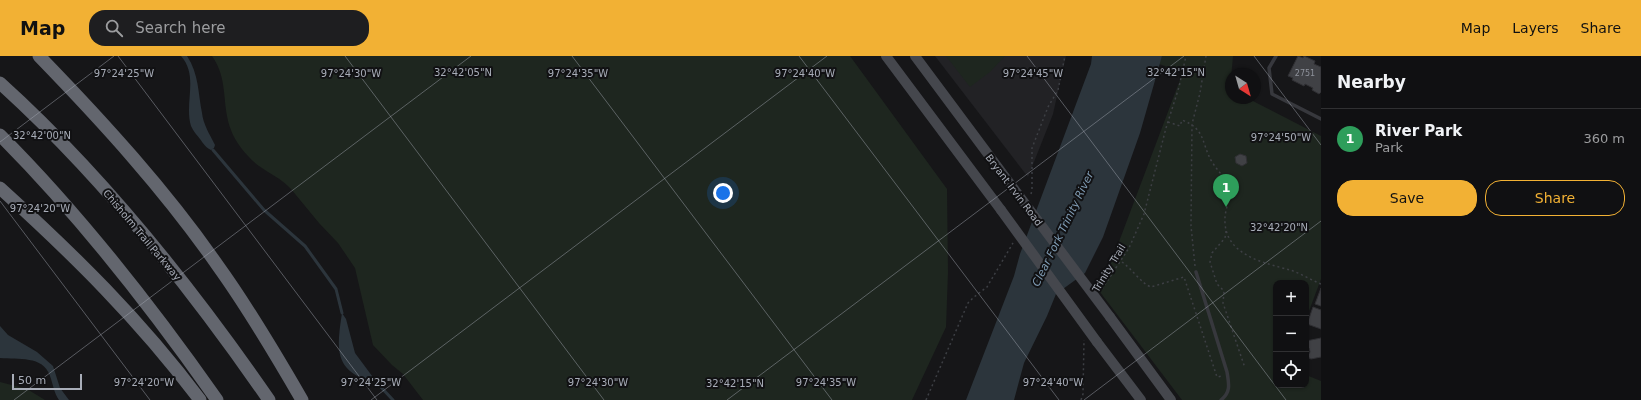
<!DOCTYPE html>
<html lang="en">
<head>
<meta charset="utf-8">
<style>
	:root { --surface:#101012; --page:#1e1e20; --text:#f1f3f6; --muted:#9c9d9f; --line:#303032; --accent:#f2b134 }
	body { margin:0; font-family:"DejaVu Sans",sans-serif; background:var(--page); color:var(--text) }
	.controls { position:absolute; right:12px; bottom:12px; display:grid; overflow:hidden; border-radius:8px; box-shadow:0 1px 3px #0004 }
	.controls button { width:36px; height:36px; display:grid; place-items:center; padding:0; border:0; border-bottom:1px solid var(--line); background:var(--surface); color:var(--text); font:20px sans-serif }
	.compass { position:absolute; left:1225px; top:12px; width:36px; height:36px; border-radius:50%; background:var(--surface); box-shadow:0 1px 3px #0004; rotate:143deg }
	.scale { position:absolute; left:12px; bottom:10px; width:70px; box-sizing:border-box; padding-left:4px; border:2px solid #a8adb8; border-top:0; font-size:11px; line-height:14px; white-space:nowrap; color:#a8adb8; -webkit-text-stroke:3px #111113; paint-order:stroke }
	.you { position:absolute; left:723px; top:137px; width:14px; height:14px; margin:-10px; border:3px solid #fff; border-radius:50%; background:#1a73e8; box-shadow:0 0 0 6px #1a73e833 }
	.badge { display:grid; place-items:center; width:26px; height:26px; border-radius:50%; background:var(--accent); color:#fff; font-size:13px; font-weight:700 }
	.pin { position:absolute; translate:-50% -33px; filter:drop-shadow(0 1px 2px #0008) }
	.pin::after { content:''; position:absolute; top:21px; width:14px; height:12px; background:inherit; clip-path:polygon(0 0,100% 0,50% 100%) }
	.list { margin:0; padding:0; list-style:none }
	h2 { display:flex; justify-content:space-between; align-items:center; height:52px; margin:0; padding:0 16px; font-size:17px }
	h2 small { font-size:13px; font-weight:400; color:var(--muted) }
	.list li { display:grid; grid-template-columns:26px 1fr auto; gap:12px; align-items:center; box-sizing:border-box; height:60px; padding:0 16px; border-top:1px solid var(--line) }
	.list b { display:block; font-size:15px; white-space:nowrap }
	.list p { margin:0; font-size:13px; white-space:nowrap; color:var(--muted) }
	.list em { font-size:13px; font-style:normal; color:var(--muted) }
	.actions { display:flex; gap:8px; padding:12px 16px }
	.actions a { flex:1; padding:9px 0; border:1px solid var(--accent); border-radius:16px; text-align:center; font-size:14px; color:var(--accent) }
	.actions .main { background:var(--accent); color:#111 }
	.icon { flex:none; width:22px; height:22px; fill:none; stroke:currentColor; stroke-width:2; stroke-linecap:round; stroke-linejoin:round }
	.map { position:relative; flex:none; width:1321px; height:344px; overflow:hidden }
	header { display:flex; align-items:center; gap:24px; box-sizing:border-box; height:56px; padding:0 20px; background:var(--accent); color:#111 }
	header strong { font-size:19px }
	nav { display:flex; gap:22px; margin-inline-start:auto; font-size:14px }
	.search { width:280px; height:36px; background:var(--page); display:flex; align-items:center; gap:10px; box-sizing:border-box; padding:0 14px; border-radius:16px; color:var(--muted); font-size:15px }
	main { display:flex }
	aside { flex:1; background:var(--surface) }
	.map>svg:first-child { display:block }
	.built { fill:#222225 }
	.green { fill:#1e261f }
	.water { fill:#2c353c }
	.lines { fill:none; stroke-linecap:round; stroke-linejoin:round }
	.stream { stroke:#2c353c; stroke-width:3 }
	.building { fill:#404145; stroke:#303034 }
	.path { stroke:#3d3f44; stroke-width:1.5; stroke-dasharray:2 3; stroke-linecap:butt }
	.lane { stroke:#37383d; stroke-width:3.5 }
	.secondary { stroke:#45474d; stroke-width:10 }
	.highway { stroke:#63666e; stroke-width:13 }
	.secondary-bridge { stroke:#45474d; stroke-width:10 }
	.ticks { fill:none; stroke:#a8adb8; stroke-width:1; stroke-opacity:0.45 }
	.labels { text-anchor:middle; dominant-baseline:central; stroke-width:4; stroke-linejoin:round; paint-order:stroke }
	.number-label { font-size:8px; fill:#8e929b }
	.street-label { font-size:10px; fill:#a8adb8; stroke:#111113 }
	.water-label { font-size:11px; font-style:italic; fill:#7f9bb3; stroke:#111113 }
	.ticks-label { font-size:10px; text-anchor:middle; fill:#a8adb8; stroke:#111113; stroke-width:4; stroke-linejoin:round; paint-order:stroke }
</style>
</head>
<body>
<header>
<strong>Map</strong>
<div class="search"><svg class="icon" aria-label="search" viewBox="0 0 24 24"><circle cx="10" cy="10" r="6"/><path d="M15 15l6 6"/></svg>Search here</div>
<nav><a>Map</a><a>Layers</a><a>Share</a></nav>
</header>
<main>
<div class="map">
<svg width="1321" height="344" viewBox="0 0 1321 344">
	<rect width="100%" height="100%" fill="#161618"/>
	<path class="built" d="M 935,0 L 1066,0 L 1053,58 L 1028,121 Z"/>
	<path class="green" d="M 212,0 L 850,0 L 947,133 L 948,216 L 946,271 L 912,344 L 423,344 L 403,318 L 392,309 L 373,289 L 355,212 L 338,187 L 319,167 L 291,133 C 281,122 270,118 259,110 C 248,102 235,86 231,74 C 221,48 229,24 212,0 Z
		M 946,0 L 1005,0 L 990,16 L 970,31 Z
		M 1162,0 L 1233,0 L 1230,33 L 1231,42 L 1247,42 L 1321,80 L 1321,223 L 1306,263 L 1306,227 L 1276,227 L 1276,329 L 1306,329 L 1306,319 L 1321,325 L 1321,344 L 1182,344 L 1100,236 L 1183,16 L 1159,8 Z
		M 0,326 L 27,333 L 45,344 L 0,344 Z"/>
	<path class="water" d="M 181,0 L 187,0 C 199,18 198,37 202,57 C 203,68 210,79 215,89 L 214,92 L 211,94 C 206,92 203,87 200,83 C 197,79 193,75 191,70 C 184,47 199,20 181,0 Z
		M 1092,0 L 1162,0 L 1140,77 L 1103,181 L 1085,217 L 1056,238 L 1047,260 L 1024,307 L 1014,344 L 966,344 L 1014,220 L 1020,198 L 1091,8 Z
		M 342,257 L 346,263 L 355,297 L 378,328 C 334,316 336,296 342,257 Z
		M 0,270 L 8,279 L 37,296 L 53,310 L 60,332 L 69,344 L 59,344 C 54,337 53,328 50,320 C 43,299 18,304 0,302 Z"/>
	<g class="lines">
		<path class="stream" d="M 213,94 L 264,154 L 305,190 L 336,233 L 342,257
			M 378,328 L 393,344"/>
	</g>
	<path class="building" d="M 1298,0 L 1303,2 L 1304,0 L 1315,5 L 1314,8 L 1321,11 L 1321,36 L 1319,38 L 1312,34 L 1313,32 L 1305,28 L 1304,30 L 1292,24 L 1293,22 L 1288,20 Z
		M 1240,98 L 1246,100 L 1247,107 L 1242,110 L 1236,107 L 1235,101 Z
		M 1321,232 L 1321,250 L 1315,248 Z
		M 1313,251 L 1321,254 L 1321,273 L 1307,268 Z
		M 1321,282 L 1321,301 L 1311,303 L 1309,302 L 1308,299 L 1310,296 L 1309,292 L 1306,293 L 1306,285 Z"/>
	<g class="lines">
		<path class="path" d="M 1168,66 L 1180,70 L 1182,64 C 1206,73 1201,87 1212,106 C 1218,115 1225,123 1232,131 C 1230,143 1224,155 1225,167 C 1227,200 1265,207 1290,214 C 1300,217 1311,224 1321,228
			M 1031,138 L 1032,134 L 1032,92 L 1048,51 L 1058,34 L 1065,0
			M 1226,175 L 1225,182 L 1212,197 L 1210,206 L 1217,228 L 1224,235 L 1223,247 L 1245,312
			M 1122,206 C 1131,212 1142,228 1151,231 L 1184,221 L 1217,321 L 1222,320
			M 1195,210 L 1191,170 L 1192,68 L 1200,37 L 1206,0
			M 1102,233 L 1129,192 L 1144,158 L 1166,72 L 1179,31 L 1186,0
			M 926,344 L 968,247 L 974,241 L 987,231 L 1013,187
			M 1081,344 L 1083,338 L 1084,284"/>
		<path class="lane" d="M 1276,0 L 1269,12 L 1272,38 L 1321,63
			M 1196,216 L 1227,316 C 1229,328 1231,336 1221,344"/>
		<path class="secondary" d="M 886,0 L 1001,154
			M 915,0 L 1011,129
			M 1110,261 L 1171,344
			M 1097,286 L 1141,344"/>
		<path class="highway" d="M 39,0 C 103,66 166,135 218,210 C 249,253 276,299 302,344
			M 0,27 C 102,119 191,231 269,344
			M 0,79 C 81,160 151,250 217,344
			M 0,132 C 74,199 140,264 200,344"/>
		<path class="secondary-bridge" d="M 1011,129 L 1110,261
			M 1001,154 L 1097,286"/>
	</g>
	<path class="ticks" d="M 118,0 L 377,344M 345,0 L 604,344M 572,0 L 832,344M 799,0 L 1059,344M 1027,0 L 1286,344M 1254,0 L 1321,89M 0,86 L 114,0M 0,145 L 150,344M 14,344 L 471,0M 371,344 L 827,0M 727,344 L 1184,0M 1084,344 L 1321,165"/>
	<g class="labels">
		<g class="number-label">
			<text x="1305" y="17">2751</text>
		</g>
		<g class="street-label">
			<text transform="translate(1014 134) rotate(53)">Bryant Irvin Road</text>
			<text transform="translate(142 179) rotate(50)">Chisholm Trail Parkway</text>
			<text transform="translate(1109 212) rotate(-59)">Trinity Trail</text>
		</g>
		<g class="water-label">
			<text transform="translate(1063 173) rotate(-64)">Clear Fork Trinity River</text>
		</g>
	</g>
	<g class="ticks-label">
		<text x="463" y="20">32°42'05"N</text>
		<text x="1176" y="20">32°42'15"N</text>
		<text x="124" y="21">97°24'25"W</text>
		<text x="351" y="21">97°24'30"W</text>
		<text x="578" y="21">97°24'35"W</text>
		<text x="805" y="21">97°24'40"W</text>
		<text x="1033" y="21">97°24'45"W</text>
		<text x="42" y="83">32°42'00"N</text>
		<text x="1281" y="85">97°24'50"W</text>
		<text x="40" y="156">97°24'20"W</text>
		<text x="1279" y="175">32°42'20"N</text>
		<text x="144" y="330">97°24'20"W</text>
		<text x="371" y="330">97°24'25"W</text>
		<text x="598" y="330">97°24'30"W</text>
		<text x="826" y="330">97°24'35"W</text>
		<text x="1053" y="330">97°24'40"W</text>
		<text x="735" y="331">32°42'15"N</text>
	</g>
</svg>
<div class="controls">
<button>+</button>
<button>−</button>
<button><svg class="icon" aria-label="locate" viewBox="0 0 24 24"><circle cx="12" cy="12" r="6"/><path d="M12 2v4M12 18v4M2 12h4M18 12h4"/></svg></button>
</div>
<svg class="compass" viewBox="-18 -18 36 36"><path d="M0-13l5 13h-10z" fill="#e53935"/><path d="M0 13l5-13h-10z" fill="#9c9d9f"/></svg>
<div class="scale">50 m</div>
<div class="you"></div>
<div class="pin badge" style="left:1226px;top:151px;background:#2e9e5b">1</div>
</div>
<aside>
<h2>Nearby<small></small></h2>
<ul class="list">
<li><span class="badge" style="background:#2e9e5b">1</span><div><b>River Park</b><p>Park</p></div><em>360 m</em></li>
</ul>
<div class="actions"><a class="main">Save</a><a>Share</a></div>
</aside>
</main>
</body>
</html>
